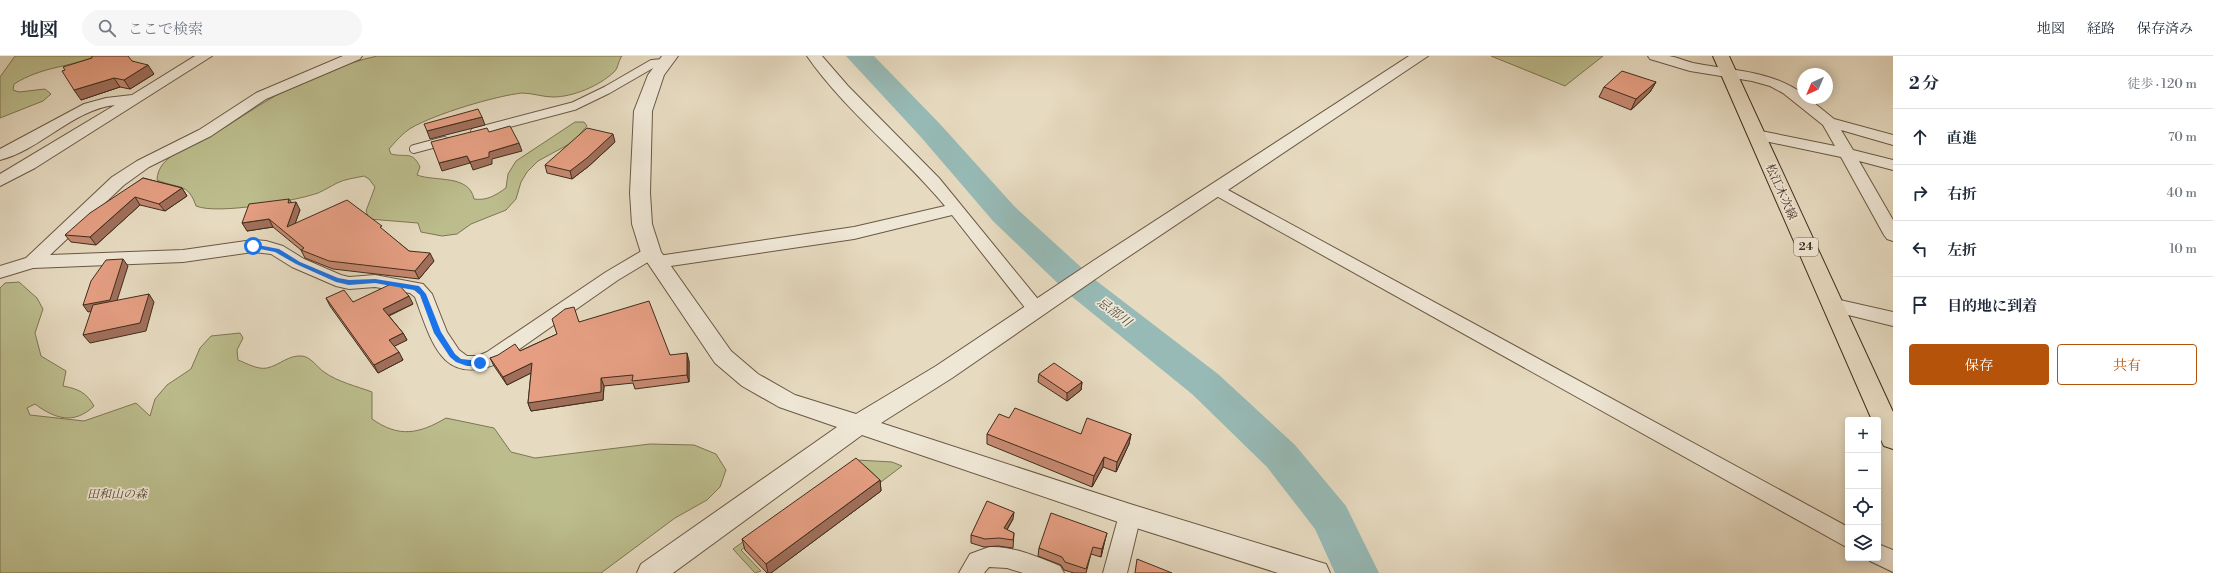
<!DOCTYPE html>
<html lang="ja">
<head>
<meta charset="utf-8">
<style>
	:root { --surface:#fff; --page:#f6f6f7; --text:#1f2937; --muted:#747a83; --line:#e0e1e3; --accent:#b45309 }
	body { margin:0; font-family:"Libre Bodoni","Noto Serif JP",serif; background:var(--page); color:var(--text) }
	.controls { position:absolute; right:12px; bottom:12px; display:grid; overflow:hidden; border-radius:4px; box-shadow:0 2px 10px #0003 }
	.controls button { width:36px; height:36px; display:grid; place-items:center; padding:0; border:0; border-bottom:1px solid var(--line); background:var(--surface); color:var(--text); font:20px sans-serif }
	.compass { position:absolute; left:1797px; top:12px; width:36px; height:36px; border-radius:50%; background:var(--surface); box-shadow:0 2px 10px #0003; rotate:224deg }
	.stop { position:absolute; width:12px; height:12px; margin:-9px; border:3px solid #1a73e8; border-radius:50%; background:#fff }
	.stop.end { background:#1a73e8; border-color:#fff; box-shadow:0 1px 4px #0008 }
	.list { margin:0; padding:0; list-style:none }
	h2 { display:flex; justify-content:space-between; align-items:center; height:52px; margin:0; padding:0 16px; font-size:17px }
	h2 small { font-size:13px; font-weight:400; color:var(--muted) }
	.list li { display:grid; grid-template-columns:26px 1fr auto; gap:12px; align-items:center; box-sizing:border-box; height:56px; padding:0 16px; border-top:1px solid var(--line) }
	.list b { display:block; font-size:15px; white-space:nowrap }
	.list em { font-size:13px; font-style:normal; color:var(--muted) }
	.actions { display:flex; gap:8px; padding:12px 16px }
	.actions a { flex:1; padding:9px 0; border:1px solid var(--accent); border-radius:4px; text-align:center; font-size:14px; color:var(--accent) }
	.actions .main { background:var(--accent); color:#fff }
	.icon { flex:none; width:22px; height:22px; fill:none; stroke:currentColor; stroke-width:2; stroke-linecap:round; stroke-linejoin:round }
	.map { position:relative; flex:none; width:1893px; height:517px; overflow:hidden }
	header { display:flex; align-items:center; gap:24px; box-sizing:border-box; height:56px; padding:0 20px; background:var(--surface); border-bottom:1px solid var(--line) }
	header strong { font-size:19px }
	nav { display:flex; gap:22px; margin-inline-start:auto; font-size:14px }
	.search { width:280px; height:36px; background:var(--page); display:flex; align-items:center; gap:10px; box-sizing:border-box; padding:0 14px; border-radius:22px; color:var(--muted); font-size:15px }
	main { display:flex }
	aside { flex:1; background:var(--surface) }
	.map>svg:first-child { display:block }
	.green { fill:#bcbd8d; stroke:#7e7554 }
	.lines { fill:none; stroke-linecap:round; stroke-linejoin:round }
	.river { fill:#97bab6; fill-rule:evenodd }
	.service-casing { stroke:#6a5844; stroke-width:10 }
	.minor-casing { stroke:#6a5844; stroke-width:2 }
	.tertiary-casing { stroke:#6a5844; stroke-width:2 }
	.primary-casing { stroke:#402d1b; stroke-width:2 }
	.service { stroke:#efe7d6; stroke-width:8 }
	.minor { fill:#efe7d6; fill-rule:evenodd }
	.tertiary { fill:#efe7d6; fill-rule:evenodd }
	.primary { fill:#e6dac0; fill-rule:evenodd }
	.wall { fill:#c58870; stroke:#402d1b }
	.shaded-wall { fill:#a06f5b; stroke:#402d1b }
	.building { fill:#e59e82; stroke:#402d1b }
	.route { fill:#1a73e8 }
	.labels { text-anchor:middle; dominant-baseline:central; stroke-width:3.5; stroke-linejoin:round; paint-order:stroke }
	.shield { fill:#efe7d6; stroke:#746553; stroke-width:1 }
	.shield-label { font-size:11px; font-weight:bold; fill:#402d1b }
	.street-label { font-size:12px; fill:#402d1b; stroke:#efe7d6 }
	.park-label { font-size:12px; font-style:italic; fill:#594a32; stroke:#efe7d6 }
	.water-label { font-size:13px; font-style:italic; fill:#565042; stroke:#efe7d6 }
</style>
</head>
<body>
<header>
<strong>地図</strong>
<div class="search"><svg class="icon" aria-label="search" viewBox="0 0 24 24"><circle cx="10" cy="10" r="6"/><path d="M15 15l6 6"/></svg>ここで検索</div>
<nav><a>地図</a><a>経路</a><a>保存済み</a></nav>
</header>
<main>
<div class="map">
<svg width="1893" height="517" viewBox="0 0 1893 517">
	<rect width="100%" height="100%" fill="#e6dac0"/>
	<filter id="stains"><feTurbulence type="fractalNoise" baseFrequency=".005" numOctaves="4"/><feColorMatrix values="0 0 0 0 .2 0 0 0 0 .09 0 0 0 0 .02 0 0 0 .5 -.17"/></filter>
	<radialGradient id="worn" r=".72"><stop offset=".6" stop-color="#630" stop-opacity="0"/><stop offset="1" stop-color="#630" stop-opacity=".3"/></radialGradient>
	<path class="green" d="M 15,0 L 96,0 C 67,12 43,10 14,28 L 13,34 L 19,36 L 45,33 L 51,38 L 43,45 L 0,62 L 0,21 Z
		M 377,0 L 622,0 C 618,5 618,13 614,16 C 599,30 573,41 553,41 C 543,41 532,37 522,37 C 495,40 435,58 411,72 C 403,77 396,85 389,93 L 391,98 C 406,102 412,94 420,111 L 417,119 C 436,126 469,118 474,143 C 487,145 496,139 506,132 L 508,118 L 516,105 L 575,66 L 584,66 L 587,70 L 573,86 L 538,105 L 527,116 L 521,126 L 516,143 L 506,154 L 471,168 L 457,178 L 442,180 L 421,176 L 418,167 L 369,163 L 366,155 L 375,131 L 369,123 L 364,120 C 355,122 345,123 337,127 C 331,130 325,134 318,137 C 295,145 217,159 196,150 C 188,126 178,133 157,124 C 158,98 192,91 210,80 C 232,68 253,52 275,40 C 307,22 342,8 377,0 Z
		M 1491,0 L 1603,0 L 1565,30 Z
		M 19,226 L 37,242 L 43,253 L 35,277 L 41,300 L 66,315 L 63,330 C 78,333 86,336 94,350 C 74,369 55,363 35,348 L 27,352 L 30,359 L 84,365 L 136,347 L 150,360 L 155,343 L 167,329 L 191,313 L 200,292 L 211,280 L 240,277 L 243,282 L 237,294 L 238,304 C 246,307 258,314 267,312 C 280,309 288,299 302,300 C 311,301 317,311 324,316 C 338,326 356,330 372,336 L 372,363 C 399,382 419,378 446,362 L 494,372 L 511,396 L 535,402 L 650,388 L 694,389 L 716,398 L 726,414 L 720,431 L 707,444 L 675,462 L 601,517 L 0,517 L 0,232 L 5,227 Z
		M 857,404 L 892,406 L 902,410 L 877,429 L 875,427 L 879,423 L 865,410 L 860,414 L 857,411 L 741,494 L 761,515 L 755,517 L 733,493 Z"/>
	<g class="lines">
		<path class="river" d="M 846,0 L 874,0 L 940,68 L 1015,151 L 1094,223 L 1218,318 L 1295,389 L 1346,450 L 1379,517 L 1335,517 L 1315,473 L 1267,411 L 1192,338 L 1070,239 L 993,165 L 920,80 Z"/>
		<defs>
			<path id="service" d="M 475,76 L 574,50 L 607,34 L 652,8 L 663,7
				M 414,93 L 444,85"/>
			<path id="minor" d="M 195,0 L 212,0 L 35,112 L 0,130 L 0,118 L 115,49 C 72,54 42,93 0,104 L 0,93 L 84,48 L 106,42 L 132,39 Z
				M 343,0 L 362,0 L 360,3 L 266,43 L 211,80 L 149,111 L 124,129 L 50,199 L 183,194 L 253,184 L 266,185 L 283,190 L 304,203 L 341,219 L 349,221 L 375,219 L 423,228 L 432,238 L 447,276 L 459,294 L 467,300 L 478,300 L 487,296 L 606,216 L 645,193 L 651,191 L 657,193 L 660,197 L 658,200 L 854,171 L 945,150 C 902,98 845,55 807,0 L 822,0 L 848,30 L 939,122 L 1046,253 L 1044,258 L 1037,260 L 1030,258 L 952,159 L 854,183 L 657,212 L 651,210 L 648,206 L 618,224 L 501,306 C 442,332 432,287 415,241 L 410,237 L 375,231 L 349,233 L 336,230 L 292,211 L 271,198 L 253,196 L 183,206 L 33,212 L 0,222 L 0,210 L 26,202 L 112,121 L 137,105 L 199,74 L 256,37 Z
				M 1648,0 C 1655,0 1663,0 1669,0 C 1677,1 1685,5 1693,7 C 1731,15 1771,14 1803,38 L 1803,42 L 1808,42 L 1834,63 L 1893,79 L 1893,89 L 1841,74 L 1853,94 L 1893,104 L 1893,114 L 1859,105 L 1893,164 L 1893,185 L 1887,183 L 1884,179 L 1841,101 L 1750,82 L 1748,79 L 1750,76 L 1756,74 L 1835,90 L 1823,69 L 1783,37 L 1770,30 L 1752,25 L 1690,15 L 1650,3 Z
				M 1217,128 L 1848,471 L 1848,492 L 1211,137 L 1209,133 L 1211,129 Z
				M 1831,242 L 1893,256 L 1893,270 L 1824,253 L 1822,248 L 1824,243 Z
				M 1130,450 L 1138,452 L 1141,459 L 1127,517 L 1103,517 L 1119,459 L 1122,452 Z
				M 1878,488 L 1893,494 L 1893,516 L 1870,505 L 1868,502 L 1878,502 Z
				M 989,491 C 1014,490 1037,501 1060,510 L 1064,517 L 1023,517 L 1007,512 L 989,511 L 984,517 L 959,517 L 970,498 Z"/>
			<path id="tertiary" d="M 662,0 L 678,0 L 664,19 L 652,55 L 650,137 L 652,168 L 661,196 L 731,295 L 758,318 L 795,339 L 856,358 L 936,310 L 1093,205 L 1409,0 L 1428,0 L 1107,215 L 952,322 L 881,367 L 1130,448 L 1316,505 L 1326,508 L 1330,517 L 1278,517 L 1130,470 L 862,379 L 673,517 L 637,517 L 641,508 L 837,371 L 779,351 L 742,330 L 715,307 L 641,197 L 632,168 L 630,137 L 634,55 L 648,19 Z"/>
			<path id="primary" d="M 1713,0 L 1729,0 L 1893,356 L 1893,393 L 1884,390 C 1879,381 1878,374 1878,364 L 1872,364 Z"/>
		</defs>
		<use href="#service" class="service-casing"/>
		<use href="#minor" class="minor-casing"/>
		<use href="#tertiary" class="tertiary-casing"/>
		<use href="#primary" class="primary-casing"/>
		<use href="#service" class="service"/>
		<use href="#minor" class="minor"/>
		<use href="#tertiary" class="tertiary"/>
		<use href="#primary" class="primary"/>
	</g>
	<path class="wall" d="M 132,5 L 154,18 L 130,33 L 120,31 L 81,44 Z
		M 1656,26 L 1650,36 L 1631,54 L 1599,41 L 1604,31 Z
		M 615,86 L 589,110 L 572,123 L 547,117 L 545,109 Z
		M 143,122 L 182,132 L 187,140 L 165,155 L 140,149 L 96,189 L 71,186 L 65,179 Z
		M 289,143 L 291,146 L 300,154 L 295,167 L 384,175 L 409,195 L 434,205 L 419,223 L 333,213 L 305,202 L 301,194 L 273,171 L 247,175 Z
		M 326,242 L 353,246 L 413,248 L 389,260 L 403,277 L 407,284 L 394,290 L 403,304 L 378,317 L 330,250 Z
		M 579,266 L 670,299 L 689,305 L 689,326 L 635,333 L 633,327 L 604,330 L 603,344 L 531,355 L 528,347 L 531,317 L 507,329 L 494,310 L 490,302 L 520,295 L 557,278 Z
		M 1039,318 L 1082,326 L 1081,334 L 1067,345 L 1038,326 Z
		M 1009,362 L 1081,378 L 1131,378 L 1129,388 L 1116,416 L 1103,411 L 1092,431 L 987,388 L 987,378 Z
		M 880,424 L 881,435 L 771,517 L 767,517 L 745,494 L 742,483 Z
		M 1013,463 L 1007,474 L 1014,477 L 1013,492 L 998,490 L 984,491 L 971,487 L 971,479 Z
		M 1105,484 L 1101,501 L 1091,498 L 1086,517 L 1074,517 L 1064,514 L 1061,509 L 1038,500 L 1039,492 Z"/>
	<path class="shaded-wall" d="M 148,9 L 154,18 L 130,33 L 124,24 Z
		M 114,22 L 120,31 L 81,44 L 74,34 Z
		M 1656,26 L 1650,36 L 1631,54 L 1636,43 Z
		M 482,61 L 485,69 L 430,83 L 427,75 Z
		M 613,78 L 615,86 L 589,110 L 572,123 L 570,115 Z
		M 519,87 L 522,95 L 492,103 L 492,108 L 473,114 L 470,106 L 489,96 Z
		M 467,100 L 470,107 L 442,115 L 439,107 Z
		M 182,132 L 187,140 L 165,155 L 159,148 Z
		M 135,141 L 140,149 L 96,189 L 90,181 Z
		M 296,146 L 300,154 L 291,179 L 287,171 Z
		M 269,163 L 273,171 L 247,175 L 242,167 Z
		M 430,197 L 434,205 L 419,223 L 415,215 Z
		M 123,203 L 128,210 L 115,251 L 88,256 L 83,249 Z
		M 149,238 L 154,246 L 146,275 L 90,287 L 83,279 Z
		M 409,240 L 413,248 L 387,260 L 383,253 Z
		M 403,277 L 407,284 L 393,291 L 389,284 Z
		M 399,296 L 403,304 L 378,317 L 374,309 Z
		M 687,297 L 689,305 L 689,326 L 687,319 Z
		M 532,307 L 535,315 L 507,329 L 503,321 Z
		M 601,322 L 604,330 L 603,344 L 531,355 L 528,347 Z
		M 1082,326 L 1081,334 L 1067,345 L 1067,337 Z
		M 1131,378 L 1129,388 L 1116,416 L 1117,406 Z
		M 1104,401 L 1103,411 L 1092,431 L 1094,420 Z
		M 880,424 L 881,435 L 771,517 L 768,517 L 766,508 Z
		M 1014,456 L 1013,463 L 1003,480 L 1004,472 Z
		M 1107,477 L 1105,484 L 1101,501 L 1102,493 Z"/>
	<path class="building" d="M 92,0 L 128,0 L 132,5 L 148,9 L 124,24 L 114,22 L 74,34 L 62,15 L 65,14 L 63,11 L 92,2 Z
		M 1622,15 L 1656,26 L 1636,43 L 1604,31 Z
		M 478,53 L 482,61 L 427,75 L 424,68 Z
		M 510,70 L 519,87 L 489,96 L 489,101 L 470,106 L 467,100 L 439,107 L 431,86 L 487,72 L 489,76 Z
		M 587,72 L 613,78 L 587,102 L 570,115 L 545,109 Z
		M 143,122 L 182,132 L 159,148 L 135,141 L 90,181 L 65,179 L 90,157 Z
		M 289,143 L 288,147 L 296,146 L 287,171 L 347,144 L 382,170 L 380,171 L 409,195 L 430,197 L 415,215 L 329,205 L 301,194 L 304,192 L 269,163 L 242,167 L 249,148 Z
		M 123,203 L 110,244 L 83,249 L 91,225 L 106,204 Z
		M 391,228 L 400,230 L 409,240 L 383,253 L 403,277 L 389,284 L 399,296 L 374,309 L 326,242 L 344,234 L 353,246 Z
		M 149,238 L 140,267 L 83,279 L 93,249 Z
		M 649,245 L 670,299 L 687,297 L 687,319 L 632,325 L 633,319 L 601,322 L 601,336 L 528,347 L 532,307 L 503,321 L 490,302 L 498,299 L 515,288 L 520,295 L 557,278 L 552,263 L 565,253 L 574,251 L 579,266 Z
		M 1054,307 L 1082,326 L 1067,337 L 1039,318 Z
		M 1015,352 L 1081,378 L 1087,362 L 1131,378 L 1117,406 L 1104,401 L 1094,420 L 987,378 L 999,358 L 1009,362 Z
		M 856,402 L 880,424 L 766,508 L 742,483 Z
		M 987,445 L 1014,456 L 1004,472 L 1014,477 L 1013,484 L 999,482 L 985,483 L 971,479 Z
		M 1051,457 L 1107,477 L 1102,493 L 1093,491 L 1086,513 L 1065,506 L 1062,501 L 1039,492 Z
		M 1137,503 L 1172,517 L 1135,517 Z"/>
	<path class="route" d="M 253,188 L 279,193 L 300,206 L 338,222 L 349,224 L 375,223 L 419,230 L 426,238 L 441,276 L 455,298 L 461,303 L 480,305 L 484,307 L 480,310 L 467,310 L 456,306 L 450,301 L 434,277 L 420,239 L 414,234 L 375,227 L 349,229 L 336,226 L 296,208 L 275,196 L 251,191 Z"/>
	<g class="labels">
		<rect class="shield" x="1794" y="182" width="24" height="18" rx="3"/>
		<g class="shield-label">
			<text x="1806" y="191">24</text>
		</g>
		<g class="street-label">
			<text transform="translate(1781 136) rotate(66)">松江木次線</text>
		</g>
		<g class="park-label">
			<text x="117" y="438">田和山の森</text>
		</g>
		<g class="water-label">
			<text transform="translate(1114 256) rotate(38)">忌部川</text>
		</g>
	</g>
	<rect width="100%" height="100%" filter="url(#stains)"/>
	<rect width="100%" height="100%" fill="url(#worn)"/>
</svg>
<div class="controls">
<button>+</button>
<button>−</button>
<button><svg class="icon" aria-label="locate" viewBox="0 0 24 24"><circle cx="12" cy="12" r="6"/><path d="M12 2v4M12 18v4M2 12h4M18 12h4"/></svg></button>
<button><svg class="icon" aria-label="layers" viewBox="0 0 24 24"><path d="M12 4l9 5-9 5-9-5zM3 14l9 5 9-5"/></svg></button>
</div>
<svg class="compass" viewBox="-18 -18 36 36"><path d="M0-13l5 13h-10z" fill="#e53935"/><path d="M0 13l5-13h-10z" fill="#747a83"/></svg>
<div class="stop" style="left:253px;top:190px"></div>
<div class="stop end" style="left:480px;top:307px"></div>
</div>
<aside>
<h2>2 分<small>徒歩 · 120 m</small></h2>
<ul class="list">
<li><svg class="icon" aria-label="ahead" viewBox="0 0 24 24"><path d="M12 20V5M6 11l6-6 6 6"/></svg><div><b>直進</b></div><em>70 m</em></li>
<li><svg class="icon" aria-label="right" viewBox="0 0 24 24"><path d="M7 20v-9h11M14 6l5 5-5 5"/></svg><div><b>右折</b></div><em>40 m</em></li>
<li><svg class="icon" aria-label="left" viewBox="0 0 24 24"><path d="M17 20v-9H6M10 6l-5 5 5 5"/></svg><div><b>左折</b></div><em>10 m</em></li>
<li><svg class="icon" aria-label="arrive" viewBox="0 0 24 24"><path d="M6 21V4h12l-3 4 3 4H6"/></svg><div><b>目的地に到着</b></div></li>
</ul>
<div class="actions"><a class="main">保存</a><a>共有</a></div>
</aside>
</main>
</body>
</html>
